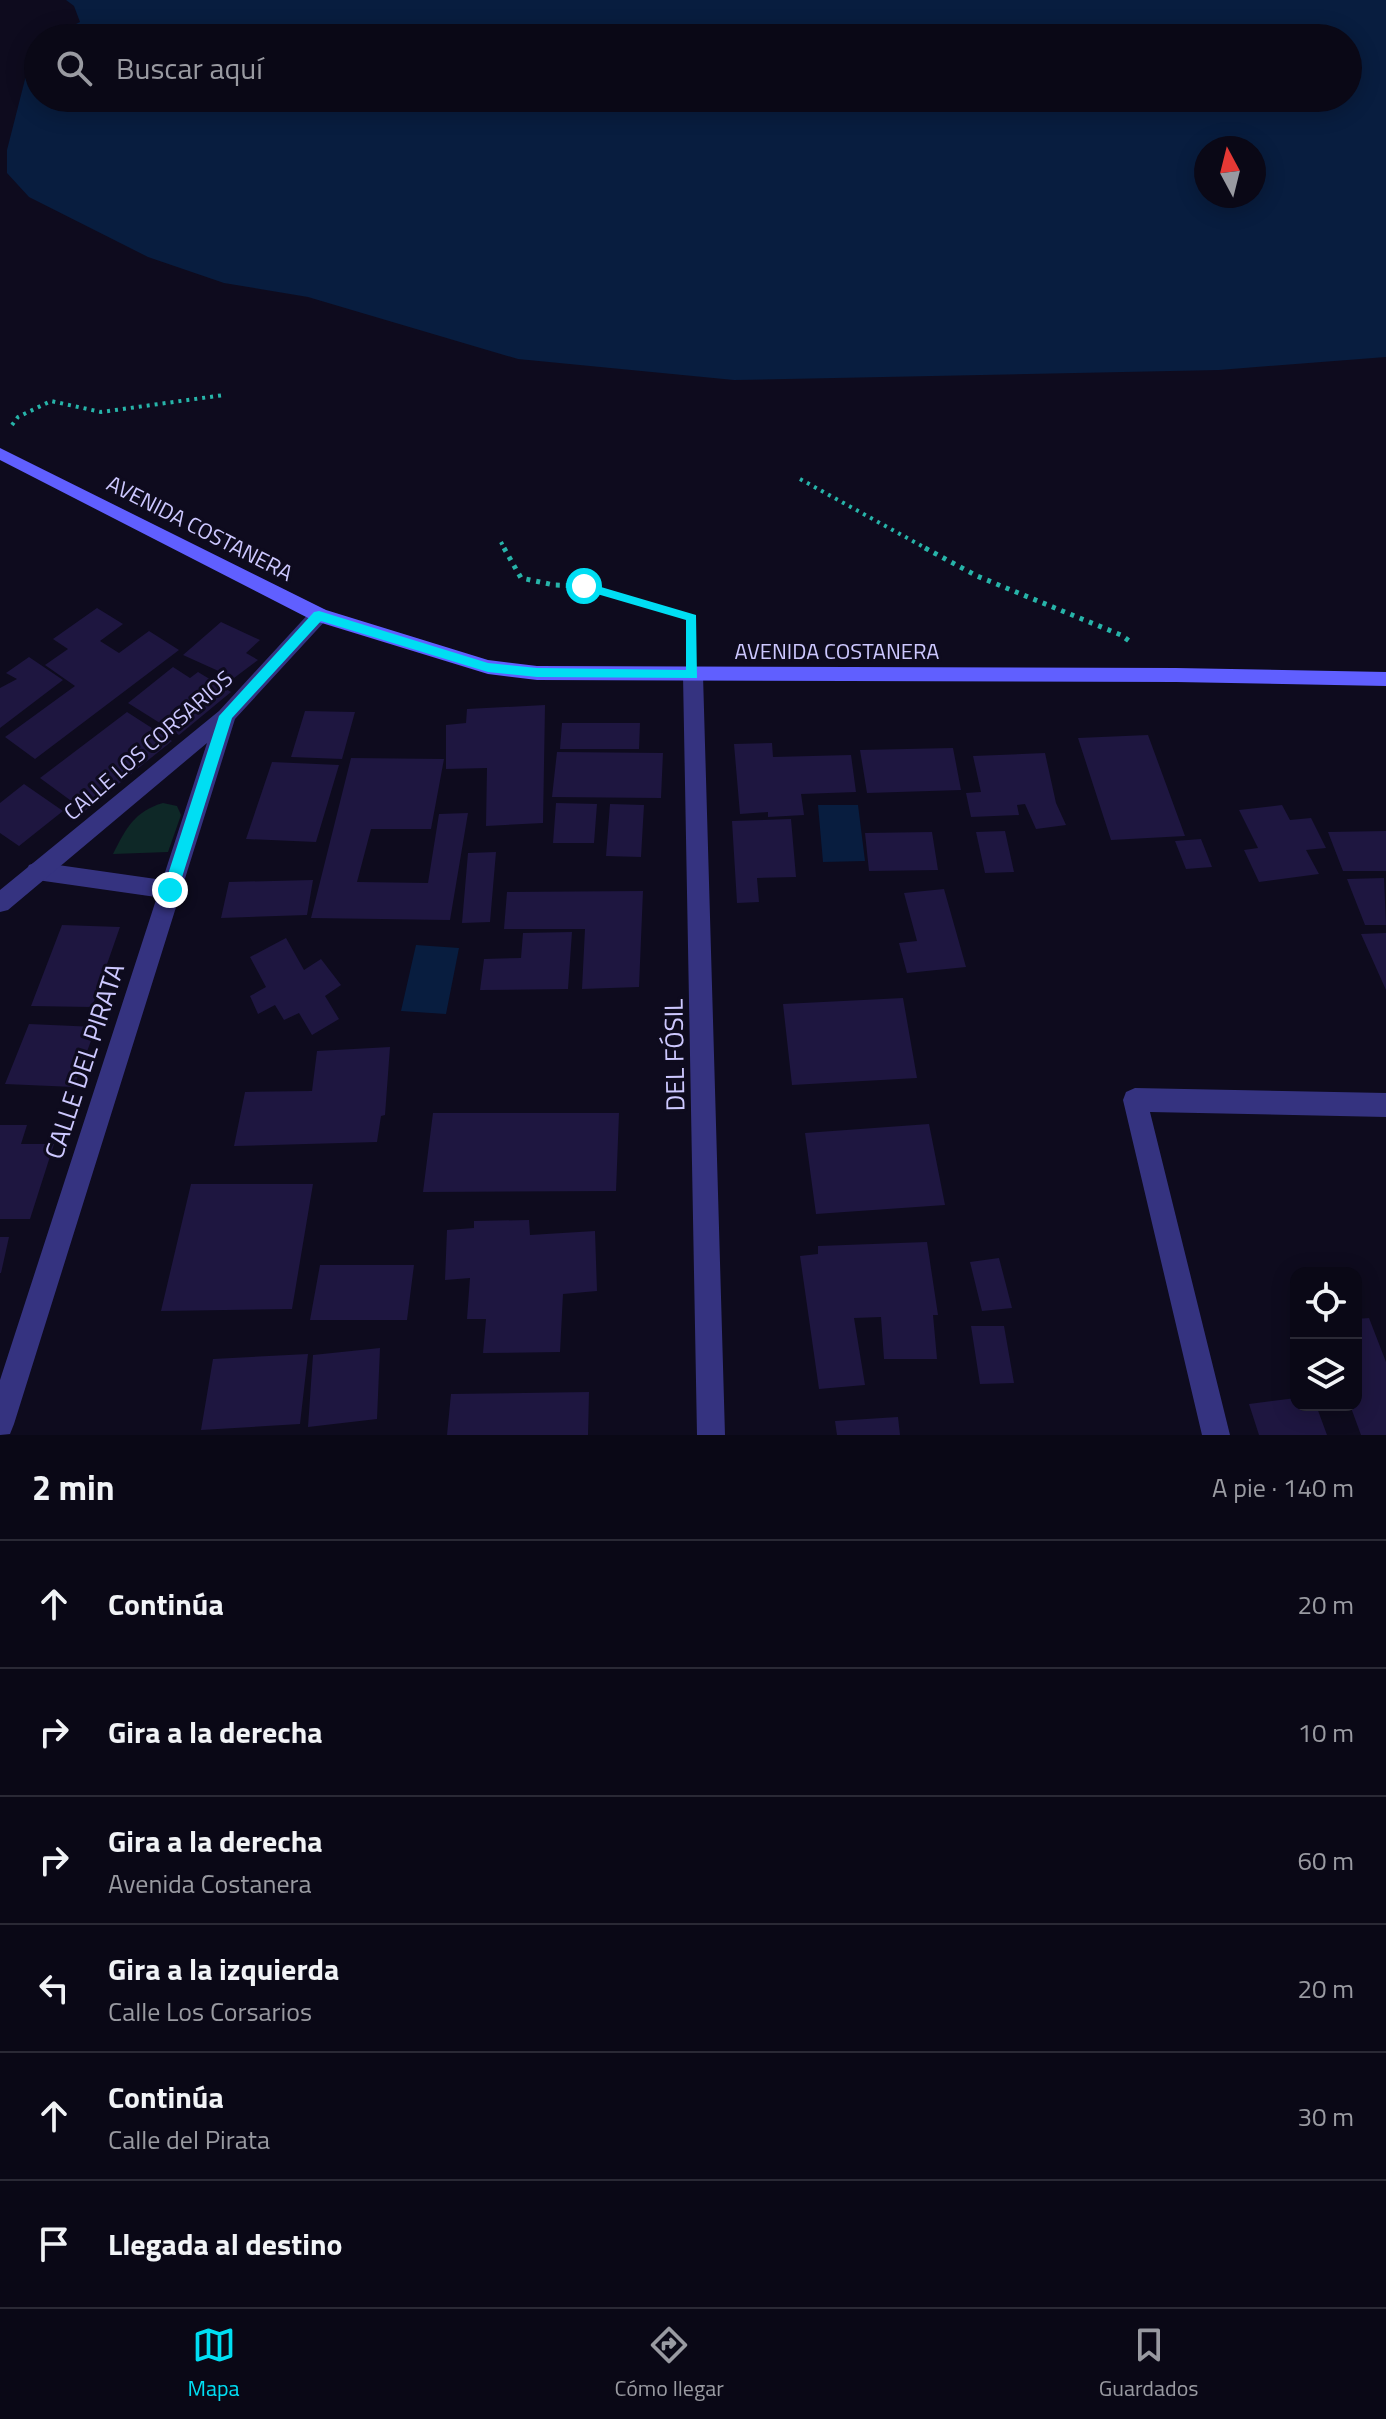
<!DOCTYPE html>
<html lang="es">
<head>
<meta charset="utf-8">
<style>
	:root { --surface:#0a0816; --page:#181623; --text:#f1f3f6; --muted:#999aa1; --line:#2a2935; --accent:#00def3 }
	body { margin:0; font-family:"Titillium Web",sans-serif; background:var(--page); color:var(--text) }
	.controls { position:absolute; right:24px; bottom:24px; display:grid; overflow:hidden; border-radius:16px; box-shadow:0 4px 20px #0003 }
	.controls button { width:72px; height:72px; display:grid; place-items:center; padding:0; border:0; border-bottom:2px solid var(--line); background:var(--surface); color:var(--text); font:40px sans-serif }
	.compass { position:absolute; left:1194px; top:136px; width:72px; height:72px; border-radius:50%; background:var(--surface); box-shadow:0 4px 20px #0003; rotate:353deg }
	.stop { position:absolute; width:24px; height:24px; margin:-18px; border:6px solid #00def3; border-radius:50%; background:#fff }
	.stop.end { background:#00def3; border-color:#fff; box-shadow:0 2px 8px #0008 }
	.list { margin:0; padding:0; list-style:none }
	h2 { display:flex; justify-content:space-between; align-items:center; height:104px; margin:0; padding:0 32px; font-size:34px }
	h2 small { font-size:26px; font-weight:400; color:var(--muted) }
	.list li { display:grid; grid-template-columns:52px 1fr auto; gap:24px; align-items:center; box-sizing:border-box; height:128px; padding:0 32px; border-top:2px solid var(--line) }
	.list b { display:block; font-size:30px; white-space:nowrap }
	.list p { margin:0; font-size:26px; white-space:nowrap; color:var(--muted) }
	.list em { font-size:26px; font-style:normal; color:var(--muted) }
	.icon { flex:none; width:44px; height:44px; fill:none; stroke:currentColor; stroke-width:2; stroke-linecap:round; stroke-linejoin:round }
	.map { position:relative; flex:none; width:1386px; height:1435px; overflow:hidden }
	.search { position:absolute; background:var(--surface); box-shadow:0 4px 20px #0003; left:24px; right:24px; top:24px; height:88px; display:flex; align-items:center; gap:20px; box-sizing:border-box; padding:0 28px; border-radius:44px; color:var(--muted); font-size:30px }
	.sheet { height:872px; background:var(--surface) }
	nav { display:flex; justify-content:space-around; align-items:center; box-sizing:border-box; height:112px; border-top:2px solid var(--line); background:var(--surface); font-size:22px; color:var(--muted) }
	nav a { display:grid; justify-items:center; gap:4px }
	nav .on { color:var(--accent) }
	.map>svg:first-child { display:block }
	.green { fill:#0e2827 }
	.water { fill:#081d3f; fill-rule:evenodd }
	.building { fill:#1e1640 }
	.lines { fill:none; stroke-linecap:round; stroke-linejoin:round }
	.path-far1 { stroke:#27b4a9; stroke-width:4; stroke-dasharray:3 5; stroke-linecap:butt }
	.path { stroke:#27b4a9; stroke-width:5; stroke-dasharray:4 6; stroke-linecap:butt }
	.service { fill:#353380; fill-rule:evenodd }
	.minor { fill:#353380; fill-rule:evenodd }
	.secondary { fill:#605fff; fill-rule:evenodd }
	.route { fill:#00def3 }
	.labels { text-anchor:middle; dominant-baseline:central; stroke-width:6; stroke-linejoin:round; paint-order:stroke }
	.street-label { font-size:22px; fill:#cdc8ff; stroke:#0e0b1e }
	.near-street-label { font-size:26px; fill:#cdc8ff; stroke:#0e0b1e }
</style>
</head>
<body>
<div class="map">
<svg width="1386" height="1435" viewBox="0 0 1386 1435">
	<rect width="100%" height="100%" fill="#0e0b1e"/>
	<path class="green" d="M 163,803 L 177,806 L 181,815 L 168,852 L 113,854 C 126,828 135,811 163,803 Z"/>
	<path class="water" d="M 66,0 L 1386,0 L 1386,357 L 1219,370 L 734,380 L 518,359 L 308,297 L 224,283 L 148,257 L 29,197 L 7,173 L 7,150 L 33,48 L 38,45 L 38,98 L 1348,98 L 1348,38 L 48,38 L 80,22 L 74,6 ZM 1206,148 L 1254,148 L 1254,196 L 1206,196 Z
		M 818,805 L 858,805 L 865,861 L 823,862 Z
		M 416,945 L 459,948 L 446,1014 L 401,1011 Z"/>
	<path class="building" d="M 97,608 L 123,624 L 100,641 L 119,653 L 149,631 L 179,650 L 35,759 L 5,737 L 75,686 L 45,665 L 68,649 L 53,639 Z
		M 221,622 L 260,640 L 246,653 L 258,660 L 234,678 L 183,655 Z
		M 29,657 L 63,680 L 0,728 L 0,688 L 17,679 L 6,673 Z
		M 173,667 L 190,678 L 198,672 L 231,692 L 179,735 L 128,703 Z
		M 545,705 L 543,823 L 486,826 L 487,768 L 446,769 L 446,725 L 466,723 L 467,709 Z
		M 305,711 L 355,712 L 342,759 L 291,757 Z
		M 127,712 L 172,741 L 85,811 L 40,778 Z
		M 562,723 L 640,723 L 639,749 L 560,749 Z
		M 1148,735 L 1185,836 L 1111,840 L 1078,738 Z
		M 772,743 L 773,757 L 851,755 L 856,792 L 801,794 L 804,815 L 768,817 L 768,812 L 740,814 L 734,744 Z
		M 953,748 L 961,790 L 867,793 L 860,750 Z
		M 557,752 L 663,753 L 661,798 L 552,797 Z
		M 1045,753 L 1056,803 L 1066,825 L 1036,829 L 1025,804 L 1017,805 L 1019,815 L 971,817 L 966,793 L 981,792 L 973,756 Z
		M 351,758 L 444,759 L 431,829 L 371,829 L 357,882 L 428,883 L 439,814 L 468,813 L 450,920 L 311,918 Z
		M 272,762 L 339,765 L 316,842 L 246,839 Z
		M 24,784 L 63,811 L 19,846 L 0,833 L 0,803 Z
		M 556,803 L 597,804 L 594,843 L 553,843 Z
		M 610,804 L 644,805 L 641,857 L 606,856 Z
		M 1282,805 L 1290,820 L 1311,818 L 1326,848 L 1306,850 L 1319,874 L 1259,882 L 1244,850 L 1258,848 L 1239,810 Z
		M 791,819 L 796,877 L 757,878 L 759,902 L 737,903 L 732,821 Z
		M 1005,831 L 1014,872 L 985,873 L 976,832 Z
		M 1386,831 L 1386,871 L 1343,871 L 1328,832 Z
		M 932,832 L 938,870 L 869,871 L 865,833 Z
		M 1201,839 L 1212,867 L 1186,869 L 1175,841 Z
		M 496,852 L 490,922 L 462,923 L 468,853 Z
		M 1384,878 L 1386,925 L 1365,925 L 1347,879 Z
		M 313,880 L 307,915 L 221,918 L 229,882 Z
		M 944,889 L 966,967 L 907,973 L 899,943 L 917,941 L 904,893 Z
		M 643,891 L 639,987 L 582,989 L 585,929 L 504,929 L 507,892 Z
		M 62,925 L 120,927 L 92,1007 L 31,1006 Z
		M 572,932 L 568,989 L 480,990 L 484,959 L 521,958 L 523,933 Z
		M 1386,933 L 1386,990 L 1361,934 Z
		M 286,938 L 304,970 L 321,959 L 341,985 L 325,996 L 339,1019 L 312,1035 L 299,1013 L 284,1020 L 275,1005 L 258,1014 L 250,996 L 266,987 L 250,957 Z
		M 903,998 L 917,1078 L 792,1085 L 783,1004 Z
		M 29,1024 L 96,1027 L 74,1087 L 5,1084 Z
		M 390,1047 L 385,1115 L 381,1116 L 377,1142 L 234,1146 L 245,1092 L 312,1091 L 317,1051 Z
		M 433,1113 L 619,1113 L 616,1191 L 423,1192 Z
		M 929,1124 L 945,1205 L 816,1214 L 805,1133 Z
		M 0,1125 L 27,1125 L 21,1144 L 54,1144 L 30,1219 L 0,1219 Z
		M 191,1184 L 313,1184 L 292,1309 L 161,1311 Z
		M 529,1220 L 530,1235 L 595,1231 L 597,1291 L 563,1294 L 560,1352 L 483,1353 L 486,1319 L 467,1319 L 470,1278 L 445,1280 L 447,1230 L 474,1228 L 474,1221 Z
		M 0,1237 L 9,1237 L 1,1273 L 0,1273 Z
		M 927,1242 L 938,1315 L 933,1315 L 937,1359 L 884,1359 L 881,1317 L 854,1318 L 865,1385 L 819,1389 L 800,1256 L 818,1254 L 818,1246 Z
		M 999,1258 L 1012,1308 L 982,1311 L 970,1262 Z
		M 320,1265 L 414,1265 L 407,1320 L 310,1320 Z
		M 1369,1318 L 1386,1362 L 1386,1435 L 1361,1435 L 1350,1405 L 1356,1405 L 1356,1319 Z
		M 971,1326 L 1004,1326 L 1014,1383 L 980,1384 Z
		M 380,1348 L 377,1419 L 308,1427 L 313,1355 Z
		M 308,1354 L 300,1424 L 201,1430 L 213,1359 Z
		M 589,1392 L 588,1435 L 447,1435 L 451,1394 Z
		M 1296,1398 L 1296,1405 L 1316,1405 L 1327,1435 L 1259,1435 L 1249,1404 Z
		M 898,1417 L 900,1435 L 837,1435 L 835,1421 Z"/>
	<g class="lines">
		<path class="path-far1" d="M 12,425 L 18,417 L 51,401 L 101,412 L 224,395
			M 800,479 L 929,550
			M 501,542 L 505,550"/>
		<path class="path" d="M 504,548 L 521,578 L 554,585 L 584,586 L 692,618 L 692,644
			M 925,548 L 977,576 L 1121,635 L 1132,643"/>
		<path class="service" d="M 37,862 L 170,881 L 178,883 L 181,890 L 178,897 L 170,899 L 37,880 L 29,877 L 26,871 L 29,865 Z
			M 1135,1088 L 1386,1093 L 1386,1117 L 1150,1112 L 1230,1435 L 1202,1435 L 1123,1100 L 1126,1092 Z"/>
		<path class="minor" d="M 319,608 L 326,610 L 328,615 L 326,620 L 235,719 L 14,1424 L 10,1434 L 0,1435 L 0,1380 L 207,743 L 8,910 L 0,912 L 0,890 L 219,711 L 312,610 Z
			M 693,668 L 703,675 L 725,1435 L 697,1435 L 683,675 Z"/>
		<path class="secondary" d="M 0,448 L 326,610 L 488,660 L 537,666 L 1176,668 L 1386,672 L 1386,686 L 1176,682 L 537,680 L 488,674 L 312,620 L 0,460 Z"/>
	</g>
	<path class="route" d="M 584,582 L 696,615 L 697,678 L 537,677 L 488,672 L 321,621 L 232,718 L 178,890 L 170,896 L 165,894 L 163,890 L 219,716 L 314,612 L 319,611 L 488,663 L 537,668 L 686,670 L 686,620 L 580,589 L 578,586 Z"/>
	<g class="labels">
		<g class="street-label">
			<text transform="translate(200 528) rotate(27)">AVENIDA COSTANERA</text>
			<text x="837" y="651">AVENIDA COSTANERA</text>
			<text transform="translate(148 745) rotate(-41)">CALLE LOS CORSARIOS</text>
		</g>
		<g class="near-street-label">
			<text transform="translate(674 1055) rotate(-91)">DEL FÓSIL</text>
			<text transform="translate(84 1061) rotate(-72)">CALLE DEL PIRATA</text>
		</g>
	</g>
</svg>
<div class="controls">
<button><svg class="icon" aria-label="locate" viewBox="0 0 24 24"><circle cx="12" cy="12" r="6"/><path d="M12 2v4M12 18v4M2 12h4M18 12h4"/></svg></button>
<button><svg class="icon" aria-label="layers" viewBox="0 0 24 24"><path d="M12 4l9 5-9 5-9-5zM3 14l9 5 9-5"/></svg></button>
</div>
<svg class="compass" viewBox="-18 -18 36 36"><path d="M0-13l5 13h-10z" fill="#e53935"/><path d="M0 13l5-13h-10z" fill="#999aa1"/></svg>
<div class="stop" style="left:584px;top:586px"></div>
<div class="stop end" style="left:170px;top:890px"></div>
<div class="search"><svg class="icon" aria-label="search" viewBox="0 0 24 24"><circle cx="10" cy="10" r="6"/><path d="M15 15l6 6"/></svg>Buscar aquí</div>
</div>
<section class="sheet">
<h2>2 min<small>A pie · 140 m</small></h2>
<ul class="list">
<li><svg class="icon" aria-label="ahead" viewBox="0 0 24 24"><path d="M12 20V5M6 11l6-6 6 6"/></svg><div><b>Continúa</b></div><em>20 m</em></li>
<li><svg class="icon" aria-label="right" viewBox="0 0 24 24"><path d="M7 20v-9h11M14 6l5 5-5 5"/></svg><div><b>Gira a la derecha</b></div><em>10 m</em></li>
<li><svg class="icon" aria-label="right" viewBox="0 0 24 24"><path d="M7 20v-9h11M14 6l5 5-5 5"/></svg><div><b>Gira a la derecha</b><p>Avenida Costanera</p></div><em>60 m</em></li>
<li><svg class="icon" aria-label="left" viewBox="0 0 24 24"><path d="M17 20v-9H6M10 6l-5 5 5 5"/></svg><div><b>Gira a la izquierda</b><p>Calle Los Corsarios</p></div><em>20 m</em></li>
<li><svg class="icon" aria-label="ahead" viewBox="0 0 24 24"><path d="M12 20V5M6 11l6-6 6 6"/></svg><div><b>Continúa</b><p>Calle del Pirata</p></div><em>30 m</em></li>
<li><svg class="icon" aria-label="arrive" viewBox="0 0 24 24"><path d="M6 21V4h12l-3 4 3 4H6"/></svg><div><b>Llegada al destino</b></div></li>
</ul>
</section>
<nav>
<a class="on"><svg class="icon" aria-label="map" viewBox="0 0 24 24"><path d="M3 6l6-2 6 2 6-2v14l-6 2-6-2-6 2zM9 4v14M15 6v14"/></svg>Mapa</a>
<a><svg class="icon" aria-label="directions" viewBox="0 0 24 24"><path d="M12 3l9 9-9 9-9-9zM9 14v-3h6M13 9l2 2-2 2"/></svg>Cómo llegar</a>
<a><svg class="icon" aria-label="saved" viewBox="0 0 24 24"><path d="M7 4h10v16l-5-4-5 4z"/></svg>Guardados</a>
</nav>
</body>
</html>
